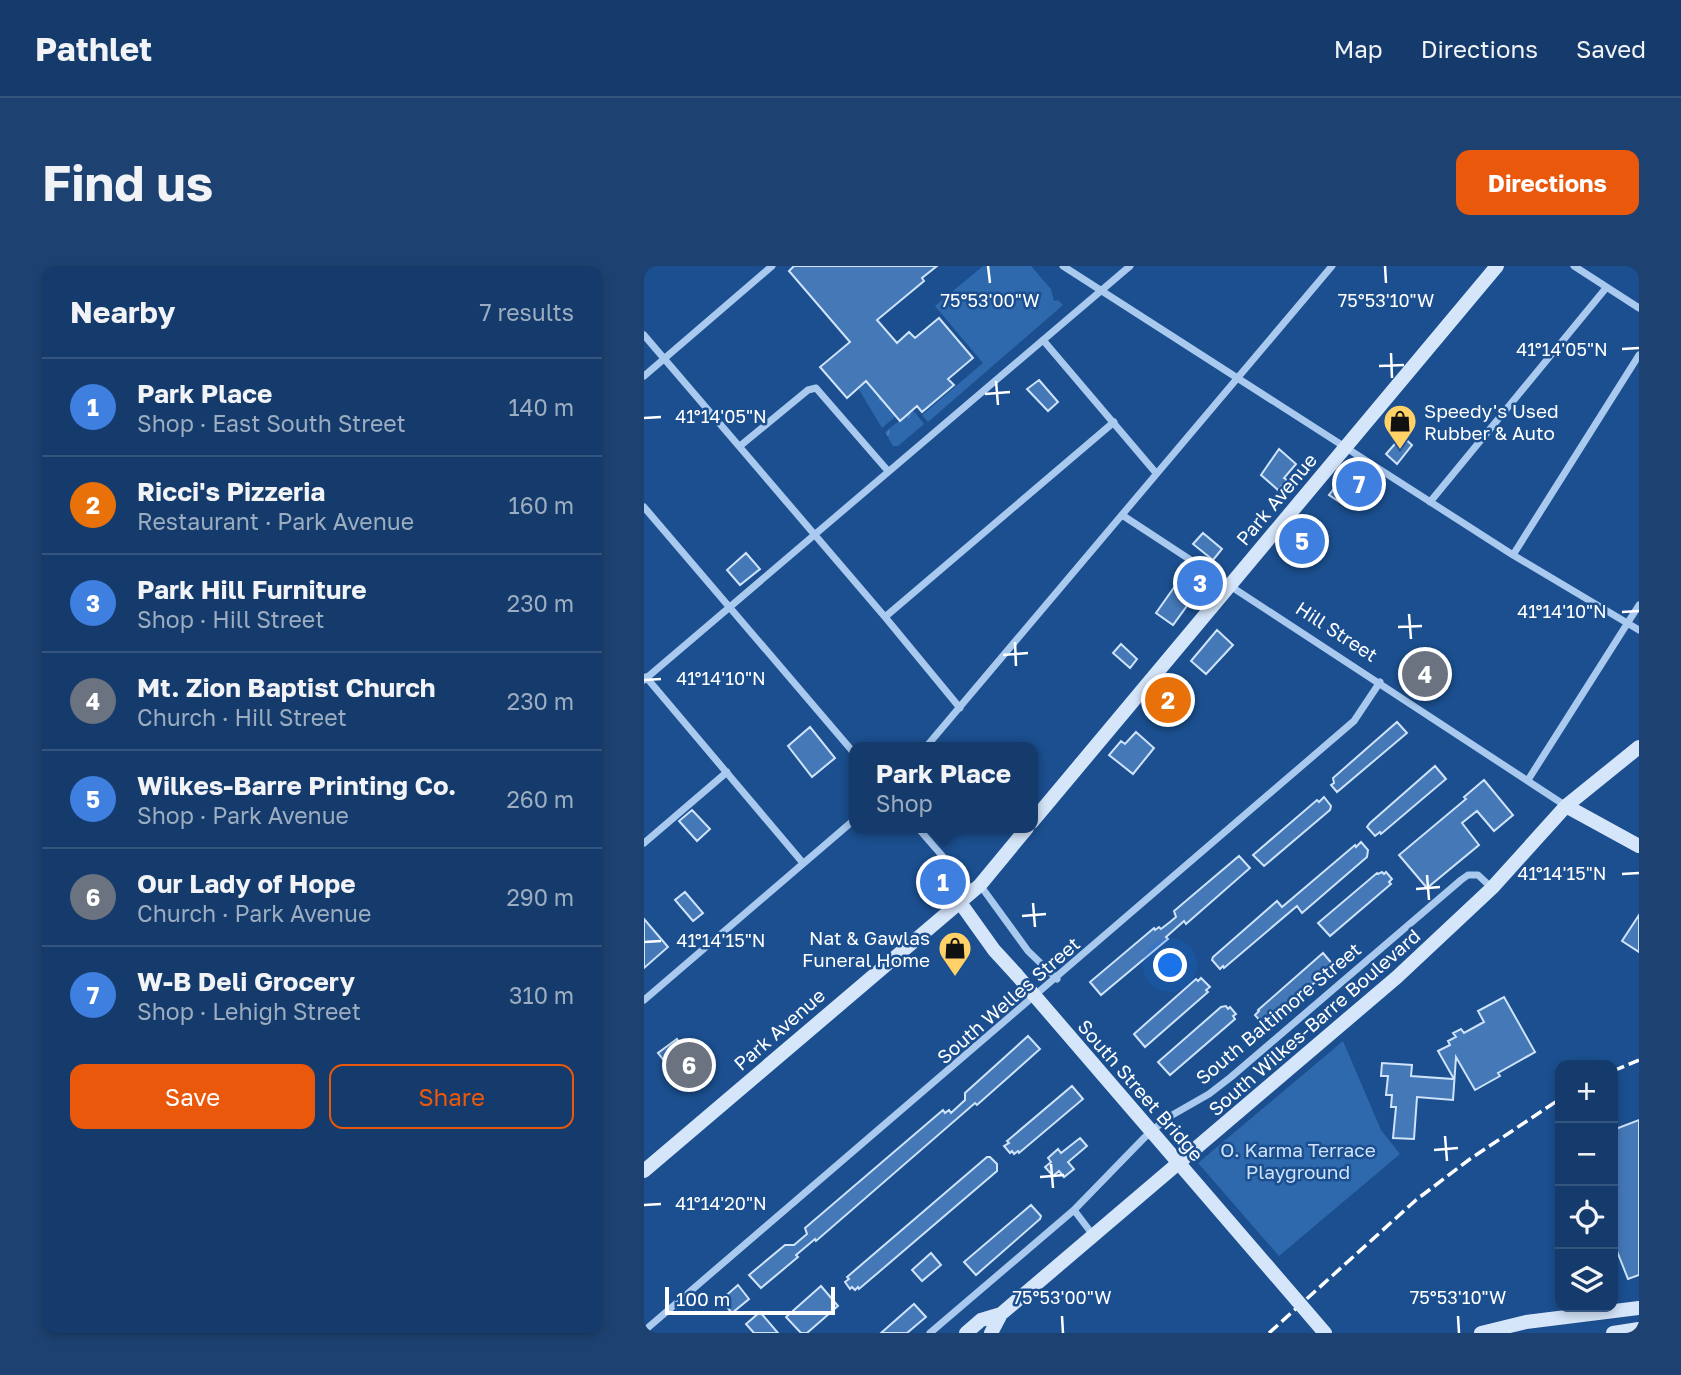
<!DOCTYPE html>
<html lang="en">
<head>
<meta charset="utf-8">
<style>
	:root { --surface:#143b6b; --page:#1d4271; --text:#f1f3f6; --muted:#9dadc1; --line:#33557e; --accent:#ea580c }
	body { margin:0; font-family:"Golos Text",sans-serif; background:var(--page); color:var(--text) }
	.controls { position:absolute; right:21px; bottom:21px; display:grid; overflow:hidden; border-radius:14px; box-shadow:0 4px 10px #0003 }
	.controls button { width:63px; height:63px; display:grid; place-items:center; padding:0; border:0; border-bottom:2px solid var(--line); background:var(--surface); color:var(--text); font:35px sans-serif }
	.scale { position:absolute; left:21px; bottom:18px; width:170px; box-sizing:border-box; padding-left:7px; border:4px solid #fff; border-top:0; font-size:19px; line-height:24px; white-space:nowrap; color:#fff; -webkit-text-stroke:5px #1b4f8f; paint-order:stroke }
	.you { position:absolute; left:527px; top:700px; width:24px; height:24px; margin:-18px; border:5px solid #fff; border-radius:50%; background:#1a73e8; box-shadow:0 0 0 10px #1a73e833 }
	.badge { display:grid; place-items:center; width:46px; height:46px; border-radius:50%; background:var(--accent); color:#fff; font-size:23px; font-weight:700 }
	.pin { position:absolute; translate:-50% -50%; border:4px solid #fff; box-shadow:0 2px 7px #0006 }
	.popup { position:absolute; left:205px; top:476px; width:189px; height:91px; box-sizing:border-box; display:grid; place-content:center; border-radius:14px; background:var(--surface); filter:drop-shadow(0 2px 5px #0005); font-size:23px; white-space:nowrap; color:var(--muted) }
	.popup b { font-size:26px; color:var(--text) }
	.popup::after { content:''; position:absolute; left:50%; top:100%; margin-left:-14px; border:14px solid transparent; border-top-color:var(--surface) }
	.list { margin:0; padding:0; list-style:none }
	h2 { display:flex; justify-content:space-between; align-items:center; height:91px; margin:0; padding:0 28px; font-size:30px }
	h2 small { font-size:23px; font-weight:400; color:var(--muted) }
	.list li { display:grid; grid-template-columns:46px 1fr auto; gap:21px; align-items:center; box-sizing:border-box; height:98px; padding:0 28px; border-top:2px solid var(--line) }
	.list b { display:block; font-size:26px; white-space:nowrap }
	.list p { margin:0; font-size:23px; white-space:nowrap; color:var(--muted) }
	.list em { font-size:23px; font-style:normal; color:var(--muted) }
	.actions { display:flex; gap:14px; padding:21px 28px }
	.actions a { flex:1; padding:16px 0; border:2px solid var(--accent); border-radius:14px; text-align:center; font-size:24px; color:var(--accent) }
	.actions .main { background:var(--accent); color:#fff }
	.icon { flex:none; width:38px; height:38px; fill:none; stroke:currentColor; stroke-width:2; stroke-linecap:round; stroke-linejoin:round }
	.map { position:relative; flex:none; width:995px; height:1067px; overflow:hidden; border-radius:14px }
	header { display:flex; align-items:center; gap:42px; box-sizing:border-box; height:98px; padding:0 35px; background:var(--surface); border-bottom:2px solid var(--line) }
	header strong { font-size:33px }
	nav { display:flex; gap:38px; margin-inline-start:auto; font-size:24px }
	.intro { display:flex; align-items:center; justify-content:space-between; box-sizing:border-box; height:168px; padding:0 42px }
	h1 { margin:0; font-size:49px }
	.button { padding:18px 32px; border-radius:14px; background:var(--accent); color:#fff; font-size:24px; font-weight:700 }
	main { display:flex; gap:42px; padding:0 42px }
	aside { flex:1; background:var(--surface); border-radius:14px; box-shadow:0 4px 10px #0003 }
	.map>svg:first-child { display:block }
	.grass { fill:url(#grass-tufts) }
	.green { fill:#2e69ad }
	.building { fill:#4478b7; stroke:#cfe3fa; stroke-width:2 }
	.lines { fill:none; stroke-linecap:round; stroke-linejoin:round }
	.street { stroke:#a9c9ee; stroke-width:7 }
	.secondary { stroke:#d6e6fa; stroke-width:14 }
	.rail { stroke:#fff; stroke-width:3.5; stroke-dasharray:12 5; stroke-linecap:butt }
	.secondary-bridge { stroke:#d6e6fa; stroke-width:14 }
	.ticks { fill:none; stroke:#fff; stroke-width:2.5 }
	.labels { text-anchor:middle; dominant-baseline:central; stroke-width:5; stroke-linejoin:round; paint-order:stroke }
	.poi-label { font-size:19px; fill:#fff; stroke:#1b4f8f; text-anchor:start }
	.street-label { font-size:19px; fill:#fff; stroke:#1b4f8f }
	.park-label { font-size:19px; fill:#cfe3fa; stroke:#1b4f8f }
	.ticks-label { font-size:18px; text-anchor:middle; fill:#fff; stroke:#1b4f8f; stroke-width:5; stroke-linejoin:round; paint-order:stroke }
</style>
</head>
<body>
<header>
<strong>Pathlet</strong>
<nav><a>Map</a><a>Directions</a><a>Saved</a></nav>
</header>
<div class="intro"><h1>Find us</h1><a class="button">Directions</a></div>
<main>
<aside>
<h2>Nearby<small>7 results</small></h2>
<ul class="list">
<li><span class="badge" style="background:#3f7fe0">1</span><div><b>Park Place</b><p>Shop · East South Street</p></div><em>140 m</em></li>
<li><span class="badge" style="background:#e8710a">2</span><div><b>Ricci's Pizzeria</b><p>Restaurant · Park Avenue</p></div><em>160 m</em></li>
<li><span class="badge" style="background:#3f7fe0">3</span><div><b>Park Hill Furniture</b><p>Shop · Hill Street</p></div><em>230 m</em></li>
<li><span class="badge" style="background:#6b7280">4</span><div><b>Mt. Zion Baptist Church</b><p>Church · Hill Street</p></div><em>230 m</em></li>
<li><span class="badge" style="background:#3f7fe0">5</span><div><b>Wilkes-Barre Printing Co.</b><p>Shop · Park Avenue</p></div><em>260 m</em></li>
<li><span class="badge" style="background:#6b7280">6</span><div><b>Our Lady of Hope</b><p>Church · Park Avenue</p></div><em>290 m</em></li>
<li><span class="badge" style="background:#3f7fe0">7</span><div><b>W-B Deli Grocery</b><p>Shop · Lehigh Street</p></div><em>310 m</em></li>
</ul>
<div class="actions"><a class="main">Save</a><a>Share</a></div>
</aside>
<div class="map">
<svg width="995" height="1067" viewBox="0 0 995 1067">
	<defs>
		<pattern id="grass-tufts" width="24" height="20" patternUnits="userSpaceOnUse" patternTransform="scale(1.75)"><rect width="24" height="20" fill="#2e69ad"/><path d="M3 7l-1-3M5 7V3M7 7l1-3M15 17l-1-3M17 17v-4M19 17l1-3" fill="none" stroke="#4d80b9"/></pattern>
	</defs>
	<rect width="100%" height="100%" fill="#1b4f8f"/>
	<path class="grass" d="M 222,115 L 252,150 L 238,162 L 214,122 Z
		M 269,144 L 280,158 L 254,180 L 249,180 L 241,166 Z"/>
	<path class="green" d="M 339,0 L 387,0 L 407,23 L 410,35 L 414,34 L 419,39 L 284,156 L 278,149 L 339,97 L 291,40 Z
		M 699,775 L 737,864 L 756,888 L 635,990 L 554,897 Z"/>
	<path class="building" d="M 150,0 L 293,0 L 278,12 L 280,15 L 233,54 L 253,77 L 265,66 L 271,72 L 295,52 L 329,92 L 304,113 L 310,119 L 278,146 L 273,140 L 256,155 L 222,115 L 203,132 L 176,101 L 206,76 L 145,5 Z
		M 395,114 L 414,136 L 404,145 L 383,123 Z
		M 758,170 L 768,179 L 753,198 L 742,188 Z
		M 635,183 L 652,198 L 640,212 L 643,214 L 634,224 L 617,209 Z
		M 711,208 L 723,214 L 717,226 L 715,225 L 703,241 L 685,229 L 692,220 L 701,227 Z
		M 559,267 L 578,283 L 569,294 L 549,278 Z
		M 102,287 L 116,303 L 96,319 L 83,304 Z
		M 543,303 L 561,315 L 529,359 L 512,347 Z
		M 573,364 L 589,379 L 562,408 L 547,395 Z
		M 477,378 L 493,393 L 486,402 L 469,387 Z
		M 521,426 L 544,446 L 537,453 L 514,434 Z
		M 753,456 L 763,467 L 693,526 L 687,519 L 690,517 L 689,512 Z
		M 166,461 L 191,492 L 168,511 L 144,480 Z
		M 492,466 L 510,482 L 489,508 L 465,489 L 477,475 L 481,478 Z
		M 791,500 L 802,513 L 737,568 L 736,566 L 731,570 L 723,561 L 726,557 Z
		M 840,514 L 869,549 L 850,565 L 833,545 L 818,557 L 835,579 L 783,622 L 755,589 L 822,533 L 820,531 Z
		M 680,531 L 687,540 L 686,544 L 620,600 L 609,589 L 673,534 L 675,536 Z
		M 48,544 L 66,563 L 53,575 L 35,555 Z
		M 717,576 L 724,584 L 723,591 L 658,647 L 653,640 L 580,702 L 579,700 L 576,703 L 568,694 L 569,691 L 633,635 L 638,641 L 711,579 L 712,581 Z
		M 595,590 L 606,602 L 542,658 L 540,655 L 522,671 L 524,673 L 457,729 L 446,716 L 510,662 L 511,664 L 515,661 L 517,663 L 526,656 L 532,651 L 530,645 Z
		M 738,606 L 740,608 L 742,606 L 748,613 L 745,616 L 747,618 L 686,670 L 674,657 L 733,607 L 734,608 Z
		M 41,626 L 59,647 L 49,655 L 31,634 Z
		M 995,649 L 995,686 L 978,675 Z
		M 0,653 L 24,681 L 0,702 Z
		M 679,687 L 690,700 L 626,755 L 617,756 L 611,749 L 615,745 L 614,744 Z
		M 557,712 L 566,721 L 562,724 L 564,726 L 501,781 L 490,768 L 552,713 L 554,715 Z
		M 860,731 L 891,786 L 854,807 L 856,810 L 831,824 L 812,791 L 809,834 L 773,831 L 770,873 L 749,872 L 752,841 L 747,841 L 748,829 L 742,829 L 744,810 L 737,810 L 738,797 L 768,799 L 767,810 L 810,813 L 794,785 L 806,779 L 804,775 L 812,771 L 809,767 L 817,763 L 820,767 L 840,756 L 834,745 Z
		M 582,740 L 584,743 L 586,741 L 592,748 L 589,750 L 591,753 L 526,809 L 514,796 L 577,741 Z
		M 384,770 L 396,783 L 333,839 L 331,837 L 172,975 L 171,973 L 152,989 L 154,991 L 117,1022 L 105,1009 L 141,979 L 150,979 L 163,968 L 161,962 L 299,844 L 301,847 L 305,844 L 307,847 L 321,834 L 321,827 Z
		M 33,773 L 56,803 L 38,817 L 14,787 Z
		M 428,820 L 439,833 L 375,887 L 374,885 L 370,888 L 368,885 L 366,887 L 360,880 L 365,877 L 363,875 Z
		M 995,854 L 995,1009 L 984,1013 L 969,975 L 969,864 Z
		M 436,872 L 443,880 L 424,896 L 430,903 L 420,911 L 415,905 L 409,910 L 401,901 L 407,896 L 404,892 L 414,883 L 417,887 Z
		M 343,891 L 346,891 L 353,898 L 353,905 L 215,1023 L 214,1021 L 211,1024 L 208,1021 L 206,1023 L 201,1016 L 205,1013 L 203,1011 Z
		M 387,939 L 397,950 L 396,953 L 332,1009 L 320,996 Z
		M 287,987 L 297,999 L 278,1015 L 268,1004 Z
		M 94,1019 L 105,1033 L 88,1047 L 77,1034 Z
		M 177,1020 L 194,1040 L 163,1067 L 157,1067 L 142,1051 Z
		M 270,1038 L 282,1051 L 263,1067 L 237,1067 Z
		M 116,1046 L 134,1067 L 110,1067 L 102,1058 Z"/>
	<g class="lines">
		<path class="street" d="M 419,0 L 869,289 L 995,364
			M 930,0 L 995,42
			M 0,69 L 241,351 L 316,442
			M 399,74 L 512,207
			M 0,110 L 128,0
			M 96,180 L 164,124 L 172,122 L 244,205
			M 786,236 L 962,22
			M 0,241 L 210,487
			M 478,249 L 922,540
			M 869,289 L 995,89
			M 241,351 L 470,156
			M 2,411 L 159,597
			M 0,414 L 486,0
			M 282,481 L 688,0
			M 884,514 L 995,339
			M 274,562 L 328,624
			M 0,577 L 83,506
			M 336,619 L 384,685 L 413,713
			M 0,734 L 210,554
			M 430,944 L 449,969
			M 0,1065 L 710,455 L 736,416
			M 286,1067 L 430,944 L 500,872 L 523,852 L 565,828 L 587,811 L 817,614 L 824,609 L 834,609 L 848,622"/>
		<path class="secondary" d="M 922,540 L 995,580
			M 388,556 L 853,0
			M 315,635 L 350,684 L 372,708
			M 0,905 L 336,619 L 383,562
			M 322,1067 L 337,1054 L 357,1048 L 753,711 L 848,622 L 922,540 L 995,481
			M 347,1067 L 357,1048
			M 837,1067 L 882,1056 L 995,1042
			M 969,1067 L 995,1063"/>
		<path class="rail" d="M 969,805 L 995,794
			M 625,1067 L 772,934 L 826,893 L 916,833"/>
		<path class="secondary-bridge" d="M 372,708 L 681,1067"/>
	</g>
	<path class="ticks" d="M 344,0 L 346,17M 741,0 L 742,17M 978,83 L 995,82M 747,87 L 748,112M 735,100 L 760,99M 352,115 L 354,139M 341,128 L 366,126M 0,152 L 17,151M 978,346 L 995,345M 765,348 L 767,373M 754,361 L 778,360M 371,376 L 372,400M 359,389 L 384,387M 0,414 L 17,413M 978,608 L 995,607M 783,609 L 785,634M 772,623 L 796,621M 389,637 L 391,661M 378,650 L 402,648M 0,676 L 17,675M 801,870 L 803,895M 790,884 L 814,882M 407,898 L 409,922M 396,911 L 420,909M 0,939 L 17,938M 418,1050 L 419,1067M 814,1050 L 815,1067"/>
	<defs>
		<symbol id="shop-pin" viewBox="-11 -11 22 30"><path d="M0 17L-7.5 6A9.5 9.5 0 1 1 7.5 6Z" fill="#ffd166" stroke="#1b4f8f"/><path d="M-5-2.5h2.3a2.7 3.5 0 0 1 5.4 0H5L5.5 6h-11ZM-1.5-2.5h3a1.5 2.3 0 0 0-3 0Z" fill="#111"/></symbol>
	</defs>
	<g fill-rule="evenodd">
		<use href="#shop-pin" x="737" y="136" width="38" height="52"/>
		<use href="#shop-pin" x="292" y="663" width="38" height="52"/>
	</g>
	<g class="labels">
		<g class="poi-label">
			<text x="780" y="144">Speedy's Used<tspan x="780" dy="22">Rubber &amp; Auto</tspan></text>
			<text x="286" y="671" text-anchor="end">Nat &amp; Gawlas<tspan x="286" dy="22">Funeral Home</tspan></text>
		</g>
		<g class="street-label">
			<text transform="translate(632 233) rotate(-50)">Park Avenue</text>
			<text transform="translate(693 365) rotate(33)">Hill Street</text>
			<text transform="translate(364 734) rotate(-41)">South Welles Street</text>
			<text transform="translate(634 747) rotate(-40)">South Baltimore Street</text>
			<text transform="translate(670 756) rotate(-41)">South Wilkes-Barre Boulevard</text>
			<text transform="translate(135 763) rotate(-41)">Park Avenue</text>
			<text transform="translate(497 824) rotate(49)">South Street Bridge</text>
		</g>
		<g class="park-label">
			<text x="654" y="883">O. Karma Terrace<tspan x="654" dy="22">Playground</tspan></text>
		</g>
	</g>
	<g class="ticks-label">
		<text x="346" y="41">75°53'00"W</text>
		<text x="742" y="41">75°53'10"W</text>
		<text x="918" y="90">41°14'05"N</text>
		<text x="77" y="157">41°14'05"N</text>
		<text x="918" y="352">41°14'10"N</text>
		<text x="77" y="419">41°14'10"N</text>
		<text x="918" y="614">41°14'15"N</text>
		<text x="77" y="681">41°14'15"N</text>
		<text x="77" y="944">41°14'20"N</text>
		<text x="418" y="1038">75°53'00"W</text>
		<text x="814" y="1038">75°53'10"W</text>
	</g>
</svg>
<div class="controls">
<button>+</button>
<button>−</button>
<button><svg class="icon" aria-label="locate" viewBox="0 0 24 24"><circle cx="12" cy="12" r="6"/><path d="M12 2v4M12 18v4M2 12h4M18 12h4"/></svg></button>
<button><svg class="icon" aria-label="layers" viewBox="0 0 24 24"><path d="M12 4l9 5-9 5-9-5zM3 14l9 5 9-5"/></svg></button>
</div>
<div class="scale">100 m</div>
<div class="you"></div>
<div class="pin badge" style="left:299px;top:616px;background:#3f7fe0">1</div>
<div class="popup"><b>Park Place</b>Shop</div>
<div class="pin badge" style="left:524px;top:434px;background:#e8710a">2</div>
<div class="pin badge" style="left:556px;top:317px;background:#3f7fe0">3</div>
<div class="pin badge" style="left:781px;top:408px;background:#6b7280">4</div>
<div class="pin badge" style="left:658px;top:275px;background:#3f7fe0">5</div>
<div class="pin badge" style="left:45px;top:799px;background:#6b7280">6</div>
<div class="pin badge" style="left:715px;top:218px;background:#3f7fe0">7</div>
</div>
</main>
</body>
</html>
